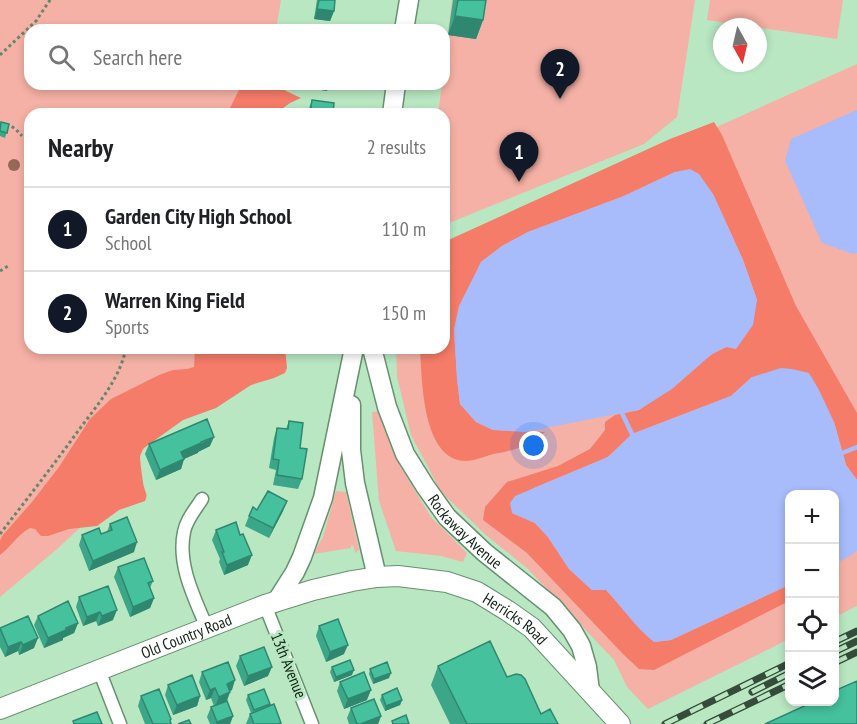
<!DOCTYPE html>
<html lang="en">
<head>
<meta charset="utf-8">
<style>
	:root { --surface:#fff; --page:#f2f2f2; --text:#202124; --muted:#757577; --line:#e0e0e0; --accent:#111827 }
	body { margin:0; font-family:"PT Sans Narrow",sans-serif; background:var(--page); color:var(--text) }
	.controls { position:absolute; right:18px; bottom:18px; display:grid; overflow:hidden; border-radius:12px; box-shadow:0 3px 9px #0003 }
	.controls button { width:54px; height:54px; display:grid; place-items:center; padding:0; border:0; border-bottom:2px solid var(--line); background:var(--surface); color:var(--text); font:30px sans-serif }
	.compass { position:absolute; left:713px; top:18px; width:54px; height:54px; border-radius:50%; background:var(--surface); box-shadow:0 3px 9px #0003; rotate:172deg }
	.you { position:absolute; left:534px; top:446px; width:21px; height:21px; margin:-15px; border:4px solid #fff; border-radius:50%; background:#1a73e8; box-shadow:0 0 0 9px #1a73e833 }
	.badge { display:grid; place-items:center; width:39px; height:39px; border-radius:50%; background:var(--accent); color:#fff; font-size:20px; font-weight:700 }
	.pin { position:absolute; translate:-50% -50px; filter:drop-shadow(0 2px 3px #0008) }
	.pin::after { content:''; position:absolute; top:32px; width:21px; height:18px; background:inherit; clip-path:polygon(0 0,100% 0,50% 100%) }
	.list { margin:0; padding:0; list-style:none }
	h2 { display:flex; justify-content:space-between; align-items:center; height:78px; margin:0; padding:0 24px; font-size:26px }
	h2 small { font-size:20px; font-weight:400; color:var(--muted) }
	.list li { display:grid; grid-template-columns:39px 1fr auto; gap:18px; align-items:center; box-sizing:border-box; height:84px; padding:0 24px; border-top:2px solid var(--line) }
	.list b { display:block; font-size:22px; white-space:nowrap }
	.list p { margin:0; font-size:20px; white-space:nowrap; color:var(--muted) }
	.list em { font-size:20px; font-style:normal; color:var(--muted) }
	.icon { flex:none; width:33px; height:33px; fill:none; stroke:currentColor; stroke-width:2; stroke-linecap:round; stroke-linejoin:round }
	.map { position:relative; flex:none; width:857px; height:724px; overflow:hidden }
	.search { position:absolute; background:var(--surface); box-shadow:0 3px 9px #0003; left:24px; top:24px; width:426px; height:66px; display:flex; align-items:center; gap:15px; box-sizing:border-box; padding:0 21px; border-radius:18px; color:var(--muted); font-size:22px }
	.panel { position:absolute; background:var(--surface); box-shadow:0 3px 9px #0003; left:24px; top:108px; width:426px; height:246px; border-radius:18px }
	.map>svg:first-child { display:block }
	.green { fill:#f5b1a5 }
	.forest { fill:#f57c68 }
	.water { fill:#a8bbfa }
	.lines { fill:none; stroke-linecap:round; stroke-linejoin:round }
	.stream { stroke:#a8bbfa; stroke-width:4.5 }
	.minor-casing { stroke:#66916f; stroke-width:15 }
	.secondary-casing { stroke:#66916f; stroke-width:21 }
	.primary-casing { stroke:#66916f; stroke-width:22 }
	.path { stroke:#66866c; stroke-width:3; stroke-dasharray:3 3; stroke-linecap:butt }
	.minor { stroke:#fff; stroke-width:12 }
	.secondary { stroke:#fff; stroke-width:18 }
	.primary { stroke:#fff; stroke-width:20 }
	.rail-casing { stroke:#344c39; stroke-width:7 }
	.rail { stroke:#b9e7c2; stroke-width:4.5; stroke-dasharray:14; stroke-linecap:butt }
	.tree { fill:#956957 }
	.wall { fill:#3ba688 }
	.shaded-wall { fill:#30876f }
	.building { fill:#45c19e; stroke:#30876f; stroke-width:1.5 }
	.labels { text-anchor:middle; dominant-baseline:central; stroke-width:6; stroke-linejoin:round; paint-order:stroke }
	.street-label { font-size:16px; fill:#112315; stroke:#b9e7c2 }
</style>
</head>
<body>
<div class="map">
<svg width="857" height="724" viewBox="0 0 857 724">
	<rect width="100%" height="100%" fill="#b9e7c2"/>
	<path class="green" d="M 0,0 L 281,0 L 276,30 L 30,30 L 30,84 L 267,84 L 262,114 L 30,114 L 30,348 L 232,348 L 209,401 L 135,454 L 121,490 L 57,549 L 0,597 Z
		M 452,0 L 695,0 L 677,117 L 644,144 L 444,225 L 444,114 L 438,114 L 442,84 L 444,84 L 444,67 Z
		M 710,0 L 843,0 L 837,39 L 707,20 Z
		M 857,64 L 857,606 L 835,617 L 834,494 L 790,494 L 789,639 L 648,709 L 627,687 L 614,660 L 527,568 L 487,536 L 441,492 L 411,435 L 397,377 L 396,348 L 444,348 L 444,249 Z
		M 381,411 L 400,466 L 431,517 L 467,553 L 463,562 L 441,556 L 396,551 L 379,501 L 372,412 Z
		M 336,491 L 346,492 L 359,550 L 355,553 L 353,545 L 351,546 L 351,548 L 313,554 L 323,537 Z"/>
	<path class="forest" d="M 242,84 L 279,84 L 286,91 L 301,98 L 290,103 L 275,114 L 227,114 Z
		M 714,122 L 722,135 L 796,306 L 857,413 L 857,480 L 846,465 L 834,422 L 752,377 L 731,396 L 632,434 L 608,457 L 534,488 L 512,513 L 535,523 L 548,537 L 569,569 L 592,590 L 606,590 L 654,642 L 671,640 L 789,585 L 789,601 L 654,670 L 639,669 L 623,654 L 527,553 L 483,520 L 485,507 L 507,482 L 558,466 L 590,449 L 605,430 L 605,422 L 615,415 L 639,410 L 712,354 L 726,347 L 757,300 L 743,260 L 713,194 L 675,172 L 624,196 L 528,232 L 502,246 L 481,262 L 454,329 L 457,378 L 460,404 L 476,422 L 493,430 L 545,432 C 534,441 522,448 508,451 C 502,453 496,453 490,455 C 479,458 470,463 458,460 C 422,450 422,379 420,348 L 444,348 L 444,242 L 670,139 Z
		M 195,348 L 285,348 L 287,368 L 285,373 L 274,378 L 251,385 L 216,408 L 183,420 L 144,448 C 142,451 141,453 140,457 C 140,461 143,483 144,487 C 146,494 148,495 145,501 L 119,510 L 97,526 L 69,529 L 48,536 L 41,536 L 35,529 L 30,528 C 18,534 11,547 0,555 L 0,541 L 2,536 L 32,502 L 59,467 L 90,419 L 111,399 L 159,375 L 173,370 L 187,369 L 194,367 Z"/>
	<path class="water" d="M 857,110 L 857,253 L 853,254 L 822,243 L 785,161 L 791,139 Z
		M 690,169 L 699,174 L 713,194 L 743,260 L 757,300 L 753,325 L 736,349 L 726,347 L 712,354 L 672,389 L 639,410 L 606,416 L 525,432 L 493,430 L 476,422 L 460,404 L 457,378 L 454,329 L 459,306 L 481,262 L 502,246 L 528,232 L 624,196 L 675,172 Z
		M 781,368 L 792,369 L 809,373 L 819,390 L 834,422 L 846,465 L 857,480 L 857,551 L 850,556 L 835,564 L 834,494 L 790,494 L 789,585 L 671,640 L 654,642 C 635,627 622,607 606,590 L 592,590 L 569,569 L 548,537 L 535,523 L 512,513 L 510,503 L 515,496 L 608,457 L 632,434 L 731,396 L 752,377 Z"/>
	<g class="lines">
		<path class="stream" d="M 622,413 L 632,434 L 636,438
			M 837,455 L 857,447"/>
		<defs>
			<path id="minor" d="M 202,499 C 195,510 186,520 184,532 C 177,565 195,599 207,628
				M 265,605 L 312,724
				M 99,670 L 120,724"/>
			<g id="secondary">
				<path d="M 404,30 L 409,0"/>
				<path d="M 392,114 L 396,84"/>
				<path id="s1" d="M 372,348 L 387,407 L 405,454 L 425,486 L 447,517 L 484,552 L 553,607 L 572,630 L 581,646 L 587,667 L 590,691"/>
				<path d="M 351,405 L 351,450 L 355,483 L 377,577"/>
				<path d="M 276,602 L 295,572 L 302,557 L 323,498 L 354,348"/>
			</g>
			<g id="primary">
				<path id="s2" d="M 0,709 L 265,605 L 313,590 L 352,581 L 377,577 L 398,576 L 447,582 L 477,592 L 508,611 L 532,628 L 620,724"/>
			</g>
		</defs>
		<use href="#minor" class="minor-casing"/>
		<use href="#secondary" class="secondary-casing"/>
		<use href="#primary" class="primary-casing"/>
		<path class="path" d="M 0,55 L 36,21 L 50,0
			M 0,124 C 11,124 15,128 22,136
			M 0,271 L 8,266
			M 0,534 C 27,499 55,463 81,427 C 99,403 120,378 126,348"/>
		<use href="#minor" class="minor"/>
		<use href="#secondary" class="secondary"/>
		<use href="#primary" class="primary"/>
		<defs>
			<path id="rail" d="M 834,642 L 857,631
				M 834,652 L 857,641
				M 834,663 L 857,652
				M 752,692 L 790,673
				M 665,724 L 790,663
				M 707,724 L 790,684"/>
		</defs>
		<use href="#rail" class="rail-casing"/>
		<use href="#rail" class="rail"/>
	</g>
	<circle class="tree" cx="14" cy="165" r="6"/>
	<path class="wall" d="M 317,0 L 335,0 L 334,11 L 330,21 L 314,19 Z
		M 453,0 L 486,0 L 483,20 L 476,39 L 448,35 Z
		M 312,100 L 333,114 L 307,114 Z
		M 0,123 L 9,124 L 5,138 L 0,136 Z
		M 289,421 L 300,448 L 302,479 L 298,489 L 273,485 L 276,470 L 269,468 L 274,438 L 277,428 L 286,429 Z
		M 149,444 L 210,446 L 184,459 L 181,469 L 156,480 L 145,454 Z
		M 287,501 L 283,511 L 269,538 L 245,526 L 249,516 L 257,510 Z
		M 110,524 L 134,552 L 89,571 L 79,545 L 82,535 L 101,534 L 107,532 Z
		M 216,530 L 248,565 L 224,575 L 219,562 L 220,559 L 212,540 Z
		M 118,567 L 153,581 L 150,588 L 154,598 L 150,608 L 130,617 L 114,577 Z
		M 79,597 L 113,620 L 98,626 L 96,621 L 83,626 L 76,607 Z
		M 38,616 L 78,623 L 74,633 L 63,638 L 63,640 L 44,648 L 34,625 Z
		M 319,626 L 344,654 L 326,662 L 316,636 Z
		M 0,628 L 34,648 L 19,655 L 18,651 L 5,657 L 0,647 Z
		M 240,656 L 268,676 L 244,686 L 236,666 Z
		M 438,666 L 507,677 L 541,714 L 558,724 L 450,724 L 431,685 Z
		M 332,667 L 352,675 L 334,682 L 330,672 Z
		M 370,669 L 389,678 L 373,684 L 369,674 Z
		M 202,672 L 232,690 L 230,691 L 230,692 L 227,701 L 233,716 L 230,724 L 210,724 L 207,717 L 211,707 L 214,706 L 211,698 L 206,700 L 199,682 Z
		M 340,682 L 367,700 L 344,709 L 337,691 Z
		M 168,685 L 200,696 L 197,706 L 173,715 L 165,695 Z
		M 248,695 L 269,706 L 281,723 L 281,724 L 246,724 L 250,714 L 251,713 L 246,700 Z
		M 382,695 L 402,700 L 400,705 L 385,711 L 380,700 Z
		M 141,696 L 170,721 L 172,724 L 145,724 L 138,706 Z
		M 351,708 L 381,716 L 378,724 L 349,724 L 347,718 Z"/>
	<path class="shaded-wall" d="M 317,9 L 334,11 L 330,21 L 314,19 Z
		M 455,16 L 483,20 L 476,39 L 448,35 Z
		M 310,84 L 329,84 L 327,91 L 308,88 Z
		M 214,437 L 210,446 L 198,452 L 198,453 L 177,462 L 181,452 Z
		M 184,459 L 181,469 L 156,480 L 160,470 Z
		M 287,501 L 283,511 L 269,538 L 273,528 Z
		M 137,542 L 134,552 L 89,571 L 93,561 Z
		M 252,555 L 248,565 L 224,575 L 227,565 Z
		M 154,598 L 150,608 L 130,617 L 133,607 Z
		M 117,610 L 113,620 L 98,626 L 102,616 Z
		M 100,612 L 96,621 L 83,626 L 87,617 Z
		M 78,623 L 74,633 L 63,638 L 63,640 L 44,648 L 48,638 Z
		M 38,638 L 34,648 L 19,655 L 23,645 Z
		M 21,642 L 18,651 L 5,657 L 8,647 Z
		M 348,645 L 344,654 L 326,662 L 330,652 Z
		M 272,667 L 268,676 L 244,686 L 248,676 Z
		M 354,670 L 352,675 L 334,682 L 336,677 Z
		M 391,673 L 389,678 L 373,684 L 374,679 Z
		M 235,680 L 232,690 L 223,694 L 227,684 Z
		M 215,688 L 211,698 L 206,700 L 210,690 Z
		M 371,690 L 367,700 L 344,709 L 348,699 Z
		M 230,692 L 226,702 L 215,707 L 219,697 Z
		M 200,696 L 197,706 L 173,715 L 177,705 Z
		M 402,700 L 400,705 L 385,711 L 386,706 Z
		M 233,716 L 230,724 L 216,724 L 217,722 Z
		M 381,716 L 378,724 L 361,724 Z"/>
	<path class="building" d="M 319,0 L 335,0 L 334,11 L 317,9 Z
		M 458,0 L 486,0 L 483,20 L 455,16 Z
		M 312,100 L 334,103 L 333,114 L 310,114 Z
		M 1,122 L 9,124 L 7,133 L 0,131 Z
		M 207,419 L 214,437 L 201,442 L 201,443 L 181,452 L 184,459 L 160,470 L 149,444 Z
		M 289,421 L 303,423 L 300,448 L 307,449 L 302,479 L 277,475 L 279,460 L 273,459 L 277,428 L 288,429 Z
		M 268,491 L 287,501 L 273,528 L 249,516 L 253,507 L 257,510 Z
		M 127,517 L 137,542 L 93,561 L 82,535 L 99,528 L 101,534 L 112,530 L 110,524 Z
		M 236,522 L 240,535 L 243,534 L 252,555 L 227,565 L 222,552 L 224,552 L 216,530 Z
		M 144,558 L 153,581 L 148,583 L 154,598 L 133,607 L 118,567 Z
		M 108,586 L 117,610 L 102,616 L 100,612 L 87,617 L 79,597 Z
		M 68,601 L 78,623 L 66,628 L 66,630 L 48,638 L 38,616 Z
		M 28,616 L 38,638 L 23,645 L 21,642 L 8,647 L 0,628 Z
		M 338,619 L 348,645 L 330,652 L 319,626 Z
		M 490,641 L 507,677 L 516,674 L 521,675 L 525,679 L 541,714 L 550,709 L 558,724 L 467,724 L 438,666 Z
		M 264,647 L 272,667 L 248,676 L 240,656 Z
		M 350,660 L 354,670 L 336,677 L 332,667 Z
		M 228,662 L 235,680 L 227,684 L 230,692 L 219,697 L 215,688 L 210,690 L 202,672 Z
		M 387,662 L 391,673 L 374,679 L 370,669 Z
		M 364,672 L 371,690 L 348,699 L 340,682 Z
		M 192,675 L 200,696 L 177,705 L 168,685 Z
		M 857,681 L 857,724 L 765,724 L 813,702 L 834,702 L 834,691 Z
		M 397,688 L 402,700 L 386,706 L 382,695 Z
		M 159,689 L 171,719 L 170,720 L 171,724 L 153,724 L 141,696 Z
		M 264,689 L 270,704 L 254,710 L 248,695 Z
		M 374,699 L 381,716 L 361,724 L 357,724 L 351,708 Z
		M 227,701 L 233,716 L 217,722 L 211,707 Z
		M 274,704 L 281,723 L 278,724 L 254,724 L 250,714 Z
		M 97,712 L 102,724 L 74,724 L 73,721 Z
		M 406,715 L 409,724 L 393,724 L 392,721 Z
		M 189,720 L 191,724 L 178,724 Z"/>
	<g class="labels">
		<g class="street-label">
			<text stroke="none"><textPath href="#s1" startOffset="210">Rockaway Avenue</textPath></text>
			<text stroke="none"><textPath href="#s2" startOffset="549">Herricks Road</textPath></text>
			<text stroke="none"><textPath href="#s2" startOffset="200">Old Country Road</textPath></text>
			<text transform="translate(289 665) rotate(68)">13th Avenue</text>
		</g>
	</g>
</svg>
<div class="controls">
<button>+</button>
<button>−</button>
<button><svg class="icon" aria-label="locate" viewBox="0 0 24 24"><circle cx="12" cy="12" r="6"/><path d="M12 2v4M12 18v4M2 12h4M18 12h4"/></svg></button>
<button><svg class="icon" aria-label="layers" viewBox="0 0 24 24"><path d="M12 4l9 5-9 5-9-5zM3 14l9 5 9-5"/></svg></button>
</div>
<svg class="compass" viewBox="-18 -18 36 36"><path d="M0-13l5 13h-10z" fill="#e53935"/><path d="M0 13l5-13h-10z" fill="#757577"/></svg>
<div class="you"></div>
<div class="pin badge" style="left:519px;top:182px">1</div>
<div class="pin badge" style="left:560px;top:99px">2</div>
<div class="search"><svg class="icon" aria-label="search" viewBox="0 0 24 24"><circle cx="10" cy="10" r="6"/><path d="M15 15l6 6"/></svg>Search here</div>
<section class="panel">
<h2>Nearby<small>2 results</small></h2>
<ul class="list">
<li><span class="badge">1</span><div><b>Garden City High School</b><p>School</p></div><em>110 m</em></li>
<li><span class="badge">2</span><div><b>Warren King Field</b><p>Sports</p></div><em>150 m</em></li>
</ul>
</section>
</div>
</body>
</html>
